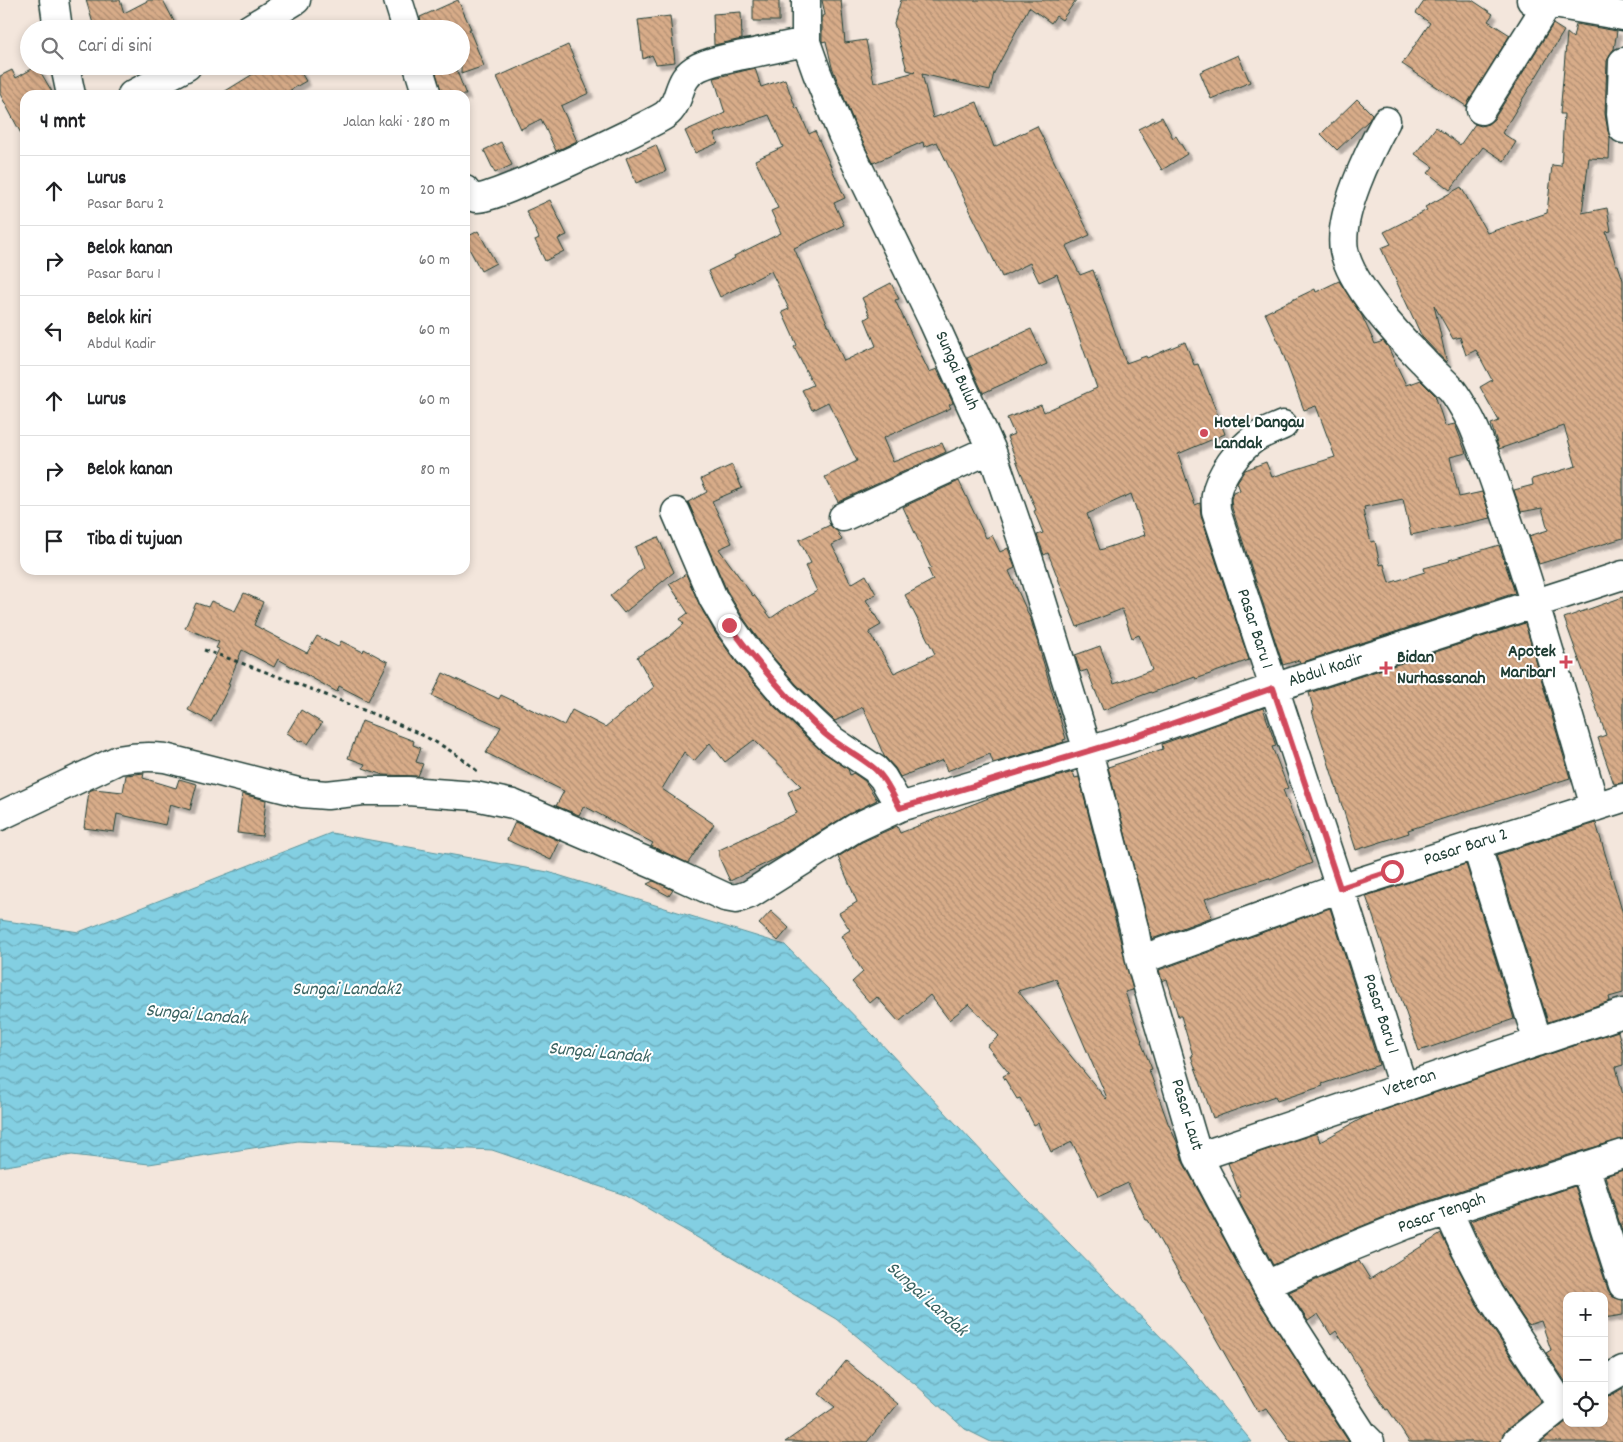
<!DOCTYPE html>
<html lang="id">
<head>
<meta charset="utf-8">
<style>
	:root { --surface:#fff; --page:#f2f2f2; --text:#202124; --muted:#757577; --line:#e0e0e0 }
	body { margin:0; font-family:Dekko,sans-serif; background:var(--page); color:var(--text) }
	.controls { position:absolute; right:15px; bottom:15px; display:grid; overflow:hidden; border-radius:10px; box-shadow:0 2px 8px #0003 }
	.controls button { width:45px; height:45px; display:grid; place-items:center; padding:0; border:0; border-bottom:1px solid var(--line); background:var(--surface); color:var(--text); font:25px sans-serif }
	.stop { position:absolute; width:15px; height:15px; margin:-11px; border:4px solid #d1495b; border-radius:50%; background:#fff }
	.stop.end { background:#d1495b; border-color:#fff; box-shadow:0 1px 5px #0008 }
	.list { margin:0; padding:0; list-style:none }
	h2 { display:flex; justify-content:space-between; align-items:center; height:65px; margin:0; padding:0 20px; font-size:21px }
	h2 small { font-size:16px; font-weight:400; color:var(--muted) }
	.list li { display:grid; grid-template-columns:32px 1fr auto; gap:15px; align-items:center; box-sizing:border-box; height:70px; padding:0 20px; border-top:1px solid var(--line) }
	.list b { display:block; font-size:19px; white-space:nowrap }
	.list p { margin:0; font-size:16px; white-space:nowrap; color:var(--muted) }
	.list em { font-size:16px; font-style:normal; color:var(--muted) }
	.icon { flex:none; width:28px; height:28px; fill:none; stroke:currentColor; stroke-width:2; stroke-linecap:round; stroke-linejoin:round }
	.map { position:relative; flex:none; width:1623px; height:1442px; overflow:hidden }
	.search { position:absolute; background:var(--surface); box-shadow:0 2px 8px #0003; left:20px; top:20px; width:450px; height:55px; display:flex; align-items:center; gap:12px; box-sizing:border-box; padding:0 18px; border-radius:28px; color:var(--muted); font-size:19px }
	.panel { position:absolute; background:var(--surface); box-shadow:0 2px 8px #0003; left:20px; top:90px; width:450px; height:485px; border-radius:15px }
	.map>svg:first-child { display:block }
	.water { fill:url(#water-waves); stroke:#5b959c }
	.building { fill:url(#building-back-hatch); stroke:#1f3d34; fill-rule:evenodd; filter:url(#shadow) }
	.lines { fill:none; stroke-linecap:round; stroke-linejoin:round }
	.minor-casing { stroke:#1f3d34; stroke-width:31 }
	.path { stroke:#1f3d34; stroke-width:3; stroke-dasharray:4 4; stroke-linecap:butt }
	.minor { stroke:#fff; stroke-width:28 }
	.route { stroke:#d1495b; stroke-width:6 }
	.poi-dot { fill:#d1495b; stroke:#fff; stroke-width:2 }
	.labels { text-anchor:middle; dominant-baseline:central; stroke-width:4; stroke-linejoin:round; paint-order:stroke }
	.street-label { font-size:18px; fill:#1f3d34; stroke:#fff }
	.poi-label { font-size:18px; font-weight:bold; fill:#1f3d34; stroke:#fff; text-anchor:start }
	.water-label { font-size:19px; font-style:italic; fill:#386260; stroke:#fff }
</style>
</head>
<body>
<div class="map">
<svg width="1623" height="1442" viewBox="0 0 1623 1442">
	<defs>
		<pattern id="water-waves" width="16" height="10" patternUnits="userSpaceOnUse" patternTransform="scale(1.25)"><rect width="16" height="10" fill="#83cfe2"/><path d="M0 5q4-4 8 0t8 0" fill="none" stroke="#6ba9b8"/></pattern>
		<pattern id="building-back-hatch" width="6" height="6" patternUnits="userSpaceOnUse" patternTransform="scale(1.25)"><rect width="6" height="6" fill="#d8ac89"/><path d="M-1 5l2 2M0 0l6 6M5-1l2 2" fill="none" stroke="#af8d71"/></pattern>
		<filter id="shadow"><feDropShadow dx="4.5" dy="4.5" stdDeviation="1" flood-color="#0004"/></filter>
	</defs>
	<rect width="100%" height="100%" fill="#f3e6dc"/>
	<filter id="ink" filterUnits="userSpaceOnUse"><feTurbulence type="fractalNoise" baseFrequency=".02" numOctaves="2"/><feDisplacementMap in="SourceGraphic" scale="10" xChannelSelector="R" yChannelSelector="G"/><feConvolveMatrix kernelMatrix="1 2 1 2 8 2 1 2 1" color-interpolation-filters="sRGB"/></filter>
	<g filter="url(#ink)">
		<path class="water" d="M 331,833 L 548,872 L 785,945 L 875,1037 L 1026,1199 L 1190,1367 L 1252,1442 L 991,1442 L 965,1429 L 915,1384 L 836,1319 L 625,1195 L 492,1150 L 298,1141 L 149,1164 L 72,1155 L 0,1167 L 0,920 L 79,932 Z"/>
		<path class="building" d="M 86,0 L 120,0 L 124,13 L 149,0 L 163,0 L 178,29 L 91,29 L 94,27 Z
			M 458,0 L 471,29 L 469,29 L 484,66 L 461,74 L 461,29 L 422,29 L 420,17 Z
			M 753,0 L 779,0 L 779,21 L 753,21 Z
			M 822,0 L 841,0 L 845,43 L 866,40 L 874,83 L 915,72 L 907,70 L 894,23 L 901,0 L 1076,0 L 1062,20 L 1056,16 L 1051,23 L 1029,7 L 994,73 L 990,90 L 922,74 L 933,118 L 977,102 L 994,147 L 1037,126 L 1090,235 L 1066,246 L 1080,275 L 1093,270 L 1126,363 L 1146,356 L 1147,358 L 1185,342 L 1194,365 L 1198,364 L 1225,434 L 1178,454 L 1195,505 L 1200,503 L 1201,516 L 1249,660 L 1196,679 L 1195,677 L 1151,693 L 1151,692 L 1103,710 L 1087,670 L 1081,672 L 1080,671 L 1075,655 L 1100,646 L 1114,684 L 1152,670 L 1139,635 L 1132,638 L 1122,609 L 1077,627 L 1048,553 L 1044,555 L 1037,535 L 1043,533 L 1034,511 L 1036,510 L 1007,437 L 1014,434 L 1007,418 L 1041,405 L 1044,412 L 1097,388 L 1057,274 L 1039,282 L 1030,263 L 1002,277 L 937,142 L 924,147 L 923,142 L 873,163 L 856,128 L 832,67 L 826,41 L 822,42 L 822,16 L 825,15 ZM 1131,494 L 1145,535 L 1100,550 L 1087,514 Z
			M 1425,0 L 1472,0 L 1493,14 L 1488,21 L 1510,35 L 1466,106 L 1402,64 L 1430,23 L 1416,13 Z
			M 741,12 L 742,39 L 714,45 L 713,14 Z
			M 670,16 L 675,62 L 656,64 L 652,55 L 643,59 L 638,20 Z
			M 1553,24 L 1564,31 L 1502,133 L 1516,142 L 1504,161 L 1483,147 L 1450,190 L 1428,173 L 1433,167 L 1415,154 L 1436,127 L 1460,145 L 1475,124 L 1481,126 L 1488,124 L 1494,119 Z
			M 1576,24 L 1617,31 L 1614,49 L 1610,54 L 1607,61 L 1605,114 L 1608,131 L 1610,137 L 1609,159 L 1589,158 L 1582,213 L 1607,208 L 1611,231 L 1606,232 L 1616,265 L 1618,265 L 1623,280 L 1623,538 L 1539,564 L 1529,536 L 1548,530 L 1542,508 L 1521,512 L 1514,490 L 1533,485 L 1532,479 L 1576,466 L 1564,426 L 1499,449 L 1491,424 L 1499,421 L 1480,387 L 1492,380 L 1476,350 L 1466,355 L 1460,337 L 1453,339 L 1434,305 L 1447,363 L 1422,337 L 1381,248 L 1391,244 L 1384,232 L 1427,210 L 1425,207 L 1461,187 L 1487,233 L 1547,213 L 1552,165 L 1561,166 L 1564,114 L 1560,114 L 1567,33 L 1573,38 Z
			M 568,45 L 589,93 L 561,106 L 577,141 L 556,151 L 541,119 L 521,129 L 497,77 Z
			M 1238,55 L 1250,82 L 1211,99 L 1200,72 Z
			M 37,66 L 54,95 L 25,95 L 25,141 L 0,94 L 0,76 L 12,70 L 16,78 Z
			M 266,66 L 297,66 L 306,81 L 282,95 L 219,95 Z
			M 434,66 L 455,66 L 466,95 L 442,95 Z
			M 755,68 L 761,87 L 785,79 L 796,109 L 798,108 L 809,134 L 815,131 L 845,198 L 834,203 L 844,225 L 794,248 L 844,361 L 876,346 L 865,319 L 870,316 L 862,298 L 891,283 L 899,299 L 895,300 L 929,372 L 937,369 L 953,403 L 949,405 L 951,408 L 883,438 L 893,462 L 942,443 L 946,452 L 838,502 L 825,477 L 857,461 L 828,402 L 812,410 L 802,390 L 813,385 L 794,347 L 797,345 L 782,312 L 789,309 L 771,271 L 720,297 L 708,271 L 735,258 L 734,256 L 781,233 L 771,211 L 778,208 L 755,160 L 783,147 L 769,115 L 714,134 L 718,143 L 695,153 L 685,131 L 725,113 L 714,78 Z
			M 1357,99 L 1372,114 L 1369,120 L 1337,150 L 1321,134 Z
			M 1162,117 L 1173,138 L 1176,136 L 1187,154 L 1162,170 L 1138,129 Z
			M 501,142 L 512,165 L 495,173 L 484,150 Z
			M 656,145 L 666,171 L 636,183 L 626,158 Z
			M 550,200 L 567,235 L 558,239 L 564,251 L 545,261 L 535,240 L 539,238 L 526,211 Z
			M 478,231 L 496,263 L 481,271 L 465,241 L 465,238 Z
			M 1339,281 L 1362,316 L 1375,344 L 1383,341 L 1388,347 L 1406,385 L 1420,380 L 1435,395 L 1445,426 L 1455,424 L 1466,453 L 1450,457 L 1459,497 L 1482,492 L 1491,518 L 1411,535 L 1403,499 L 1364,507 L 1365,510 L 1363,511 L 1371,542 L 1375,541 L 1380,565 L 1384,564 L 1389,583 L 1425,572 L 1424,568 L 1450,561 L 1449,560 L 1499,545 L 1515,593 L 1300,663 L 1299,660 L 1283,665 L 1232,508 L 1231,499 L 1233,492 L 1240,490 L 1237,482 L 1245,470 L 1266,462 L 1272,477 L 1335,457 L 1316,406 L 1304,410 L 1279,343 L 1265,313 L 1315,289 L 1316,292 Z
			M 1031,329 L 1047,364 L 983,393 L 967,358 Z
			M 732,465 L 742,488 L 712,501 L 732,543 L 719,549 L 753,596 L 754,595 L 771,618 L 790,605 L 791,606 L 817,591 L 805,566 L 811,563 L 799,540 L 830,525 L 837,531 L 842,540 L 832,545 L 851,584 L 866,575 L 876,594 L 866,600 L 881,625 L 869,632 L 894,673 L 935,654 L 905,595 L 933,580 L 928,569 L 931,568 L 903,507 L 959,481 L 986,538 L 992,535 L 1000,552 L 1008,548 L 1015,568 L 1009,571 L 1031,620 L 1066,739 L 1063,740 L 1064,742 L 993,763 L 990,754 L 947,771 L 943,760 L 900,777 L 895,768 L 884,756 L 863,707 L 835,721 L 796,684 L 761,643 L 742,616 L 727,591 L 688,502 L 707,492 L 701,479 Z
			M 658,537 L 674,572 L 624,613 L 610,596 L 643,568 L 635,547 Z
			M 686,574 L 700,606 L 716,634 L 737,663 L 774,706 L 821,751 L 848,769 L 850,775 L 853,773 L 865,781 L 877,800 L 847,815 L 779,857 L 730,881 L 719,857 L 719,850 L 797,813 L 788,792 L 801,786 L 754,740 L 725,762 L 710,743 L 694,761 L 684,752 L 662,789 L 714,824 L 688,863 L 651,846 L 653,843 L 584,806 L 579,815 L 556,806 L 564,791 L 486,753 L 501,727 L 432,696 L 443,673 L 499,699 L 501,695 L 564,725 L 572,710 L 605,727 L 654,687 L 637,657 L 669,637 L 684,624 L 680,619 L 688,613 L 669,584 Z
			M 244,593 L 263,602 L 254,625 L 307,653 L 317,636 L 338,647 L 341,641 L 363,652 L 364,649 L 388,662 L 368,701 L 339,686 L 337,692 L 278,659 L 274,667 L 242,650 L 228,684 L 230,685 L 211,722 L 188,710 L 219,649 L 216,648 L 219,642 L 185,628 L 196,603 L 208,607 L 211,601 L 235,611 Z
			M 1623,597 L 1623,783 L 1614,784 L 1598,738 L 1606,735 L 1564,618 Z
			M 1525,623 L 1570,778 L 1408,830 L 1409,833 L 1356,850 L 1312,711 L 1314,711 L 1309,693 Z
			M 1263,708 L 1276,746 L 1272,747 L 1288,788 L 1283,790 L 1312,863 L 1270,880 L 1269,878 L 1205,899 L 1212,917 L 1152,939 L 1108,767 L 1163,749 L 1162,744 Z
			M 301,710 L 322,723 L 308,744 L 302,740 L 301,742 L 287,733 Z
			M 362,721 L 414,741 L 413,745 L 421,748 L 416,762 L 423,764 L 418,776 L 383,775 L 363,768 L 365,764 L 348,758 Z
			M 1073,772 L 1075,778 L 1079,777 L 1133,990 L 1125,992 L 1142,1041 L 1141,1042 L 1152,1069 L 1149,1070 L 1168,1123 L 1177,1142 L 1183,1162 L 1253,1293 L 1349,1442 L 1291,1442 L 1266,1408 L 1258,1412 L 1148,1220 L 1146,1220 L 1128,1183 L 1098,1197 L 1072,1142 L 1051,1152 L 1038,1123 L 1034,1125 L 1020,1098 L 1017,1099 L 1003,1076 L 1009,1073 L 987,1046 L 999,1036 L 969,1004 L 949,1020 L 930,995 L 899,1022 L 877,997 L 870,1003 L 852,982 L 863,972 L 841,936 L 850,930 L 839,913 L 857,902 L 838,857 L 862,842 L 897,826 L 900,833 L 996,795 ZM 1056,979 L 1107,1098 L 1106,1099 L 1018,991 Z
			M 144,773 L 143,778 L 176,788 L 179,779 L 197,784 L 190,810 L 170,804 L 165,825 L 117,814 L 114,832 L 84,828 L 89,791 L 94,789 L 123,792 L 126,775 Z
			M 242,794 L 266,800 L 262,836 L 237,833 Z
			M 515,822 L 560,841 L 551,860 L 507,840 Z
			M 1596,823 L 1623,914 L 1623,993 L 1609,997 L 1610,1001 L 1548,1022 L 1496,855 Z
			M 1466,864 L 1514,1019 L 1419,1051 L 1366,896 Z
			M 653,881 L 656,882 L 673,890 L 669,896 L 647,884 Z
			M 1330,908 L 1379,1065 L 1322,1084 L 1323,1086 L 1277,1101 L 1275,1096 L 1213,1118 L 1191,1056 L 1193,1056 L 1181,1016 L 1178,1016 L 1167,979 L 1162,981 L 1159,970 Z
			M 771,911 L 789,928 L 778,941 L 759,924 Z
			M 1618,1031 L 1623,1052 L 1623,1065 L 1616,1067 L 1623,1095 L 1623,1139 L 1581,1151 L 1401,1210 L 1343,1234 L 1273,1265 L 1238,1199 L 1241,1197 L 1228,1163 L 1317,1133 L 1320,1142 L 1366,1116 Z
			M 1623,1170 L 1623,1234 L 1605,1176 Z
			M 1575,1186 L 1608,1290 L 1613,1297 L 1623,1300 L 1623,1315 L 1604,1318 L 1604,1296 L 1567,1296 L 1567,1384 L 1546,1353 L 1551,1350 L 1541,1321 L 1528,1325 L 1502,1286 L 1470,1221 Z
			M 1441,1234 L 1476,1303 L 1541,1402 L 1506,1430 L 1501,1440 L 1498,1442 L 1409,1442 L 1388,1409 L 1386,1410 L 1336,1331 L 1331,1335 L 1318,1314 L 1308,1321 L 1289,1292 L 1359,1261 L 1370,1279 Z
			M 846,1361 L 898,1404 L 867,1442 L 785,1442 L 835,1407 L 819,1394 Z
			M 1623,1388 L 1623,1442 L 1541,1442 L 1567,1421 L 1567,1423 L 1604,1423 L 1604,1397 L 1612,1395 Z"/>
		<g class="lines">
			<defs>
				<path id="minor" d="M 54,0 L 58,29
					M 398,0 L 407,29
					M 806,0 L 806,42 L 817,73 L 842,134 L 933,321 L 991,449 L 1033,572 L 1088,751 L 1134,928 L 1140,960 L 1198,1157 L 1266,1285 L 1363,1435 L 1370,1442
					M 1531,0 L 1623,16
					M 249,29 L 296,0
					M 1623,62 L 1621,114 L 1623,129
					M 65,66 L 71,95
					M 418,66 L 427,95
					M 132,95 L 187,66
					M 1481,110 L 1548,3
					M 1386,121 C 1369,152 1338,215 1344,250 C 1350,284 1398,336 1423,361 C 1432,371 1443,380 1452,390 C 1459,399 1465,410 1470,419 C 1475,428 1478,438 1482,448 C 1493,475 1502,503 1511,530 C 1542,622 1568,714 1595,807
					M 465,190 C 467,193 472,198 477,198 C 491,201 646,127 665,115 C 684,101 674,79 699,67 C 713,60 728,58 743,55 C 764,51 785,46 806,42
					M 1283,425 C 1274,429 1263,433 1255,438 C 1239,449 1219,475 1216,495 C 1215,500 1216,506 1216,511 L 1340,888 L 1403,1087
					M 676,512 L 713,598 L 729,625 L 749,653 L 785,695 L 813,722 L 832,740 L 875,769 L 883,778 L 900,807
					M 843,517 L 991,449
					M 0,816 L 118,760 C 134,757 148,756 165,758 L 302,793 L 327,795 L 363,791 L 408,791 L 475,796 L 513,804 L 662,868 L 725,897 L 736,899 L 750,894 L 855,828 L 900,807 L 1125,740 L 1273,688 L 1623,575
					M 1476,844 L 1538,1042
					M 1140,960 L 1340,888 L 1623,798
					M 1198,1157 L 1623,1013
					M 1585,1166 L 1623,1285
					M 1448,1211 L 1463,1244 L 1489,1294 L 1561,1404
					M 1266,1285 L 1349,1248 L 1406,1225 L 1623,1154
					M 1604,1381 L 1623,1370
					M 1516,1442 L 1567,1401"/>
			</defs>
			<use href="#minor" class="minor-casing"/>
			<path class="path" d="M 204,650 C 257,668 309,688 361,709 C 402,726 444,741 477,771"/>
			<use href="#minor" class="minor"/>
		</g>
	</g>
	<g class="lines" filter="url(#ink)">
		<path class="route" d="M 729,625 C 758,665 789,700 825,734 C 840,747 860,756 875,769 C 886,779 893,795 900,808 L 1125,740 L 1273,688 L 1340,888 L 1392,871"/>
	</g>
	<g class="poi-dot">
		<circle cx="1204" cy="433" r="5"/>
		<path d="M1563.5 654.5h5v5h5v5h-5v5h-5v-5h-5v-5h5z"/>
		<path d="M1383.5 660.5h5v5h5v5h-5v5h-5v-5h-5v-5h5z"/>
	</g>
	<g class="labels">
		<g class="street-label">
			<text transform="translate(956 371) rotate(66)">Sungai Buluh</text>
			<text transform="translate(1254 629) rotate(72)">Pasar Baru 1</text>
			<text transform="translate(1326 671) rotate(-18)">Abdul Kadir</text>
			<text transform="translate(1466 848) rotate(-18)">Pasar Baru 2</text>
			<text transform="translate(1380 1014) rotate(72)">Pasar Baru 1</text>
			<text transform="translate(1410 1084) rotate(-19)">Veteran</text>
			<text transform="translate(1186 1115) rotate(73)">Pasar Laut</text>
			<text transform="translate(1442 1214) rotate(-19)">Pasar Tengah</text>
		</g>
		<g class="poi-label">
			<text x="1214" y="423">Hotel Dangau<tspan x="1214" dy="21">Landak</tspan></text>
			<text x="1556" y="652" text-anchor="end">Apotek<tspan x="1556" dy="21">Maribar1</tspan></text>
			<text x="1397" y="658">Bidan<tspan x="1397" dy="21">Nurhassanah</tspan></text>
		</g>
		<g class="water-label">
			<text x="347" y="990">Sungai Landak2</text>
			<text transform="translate(196 1016) rotate(5)">Sungai Landak</text>
			<text transform="translate(599 1054) rotate(5)">Sungai Landak</text>
			<text transform="translate(926 1300) rotate(42)">Sungai Landak</text>
		</g>
	</g>
</svg>
<div class="controls">
<button>+</button>
<button>−</button>
<button><svg class="icon" aria-label="locate" viewBox="0 0 24 24"><circle cx="12" cy="12" r="6"/><path d="M12 2v4M12 18v4M2 12h4M18 12h4"/></svg></button>
</div>
<div class="stop" style="left:1392px;top:871px"></div>
<div class="stop end" style="left:729px;top:625px"></div>
<div class="search"><svg class="icon" aria-label="search" viewBox="0 0 24 24"><circle cx="10" cy="10" r="6"/><path d="M15 15l6 6"/></svg>Cari di sini</div>
<section class="panel">
<h2>4 mnt<small>Jalan kaki · 280 m</small></h2>
<ul class="list">
<li><svg class="icon" aria-label="ahead" viewBox="0 0 24 24"><path d="M12 20V5M6 11l6-6 6 6"/></svg><div><b>Lurus</b><p>Pasar Baru 2</p></div><em>20 m</em></li>
<li><svg class="icon" aria-label="right" viewBox="0 0 24 24"><path d="M7 20v-9h11M14 6l5 5-5 5"/></svg><div><b>Belok kanan</b><p>Pasar Baru 1</p></div><em>60 m</em></li>
<li><svg class="icon" aria-label="left" viewBox="0 0 24 24"><path d="M17 20v-9H6M10 6l-5 5 5 5"/></svg><div><b>Belok kiri</b><p>Abdul Kadir</p></div><em>60 m</em></li>
<li><svg class="icon" aria-label="ahead" viewBox="0 0 24 24"><path d="M12 20V5M6 11l6-6 6 6"/></svg><div><b>Lurus</b></div><em>60 m</em></li>
<li><svg class="icon" aria-label="right" viewBox="0 0 24 24"><path d="M7 20v-9h11M14 6l5 5-5 5"/></svg><div><b>Belok kanan</b></div><em>80 m</em></li>
<li><svg class="icon" aria-label="arrive" viewBox="0 0 24 24"><path d="M6 21V4h12l-3 4 3 4H6"/></svg><div><b>Tiba di tujuan</b></div></li>
</ul>
</section>
</div>
</body>
</html>
